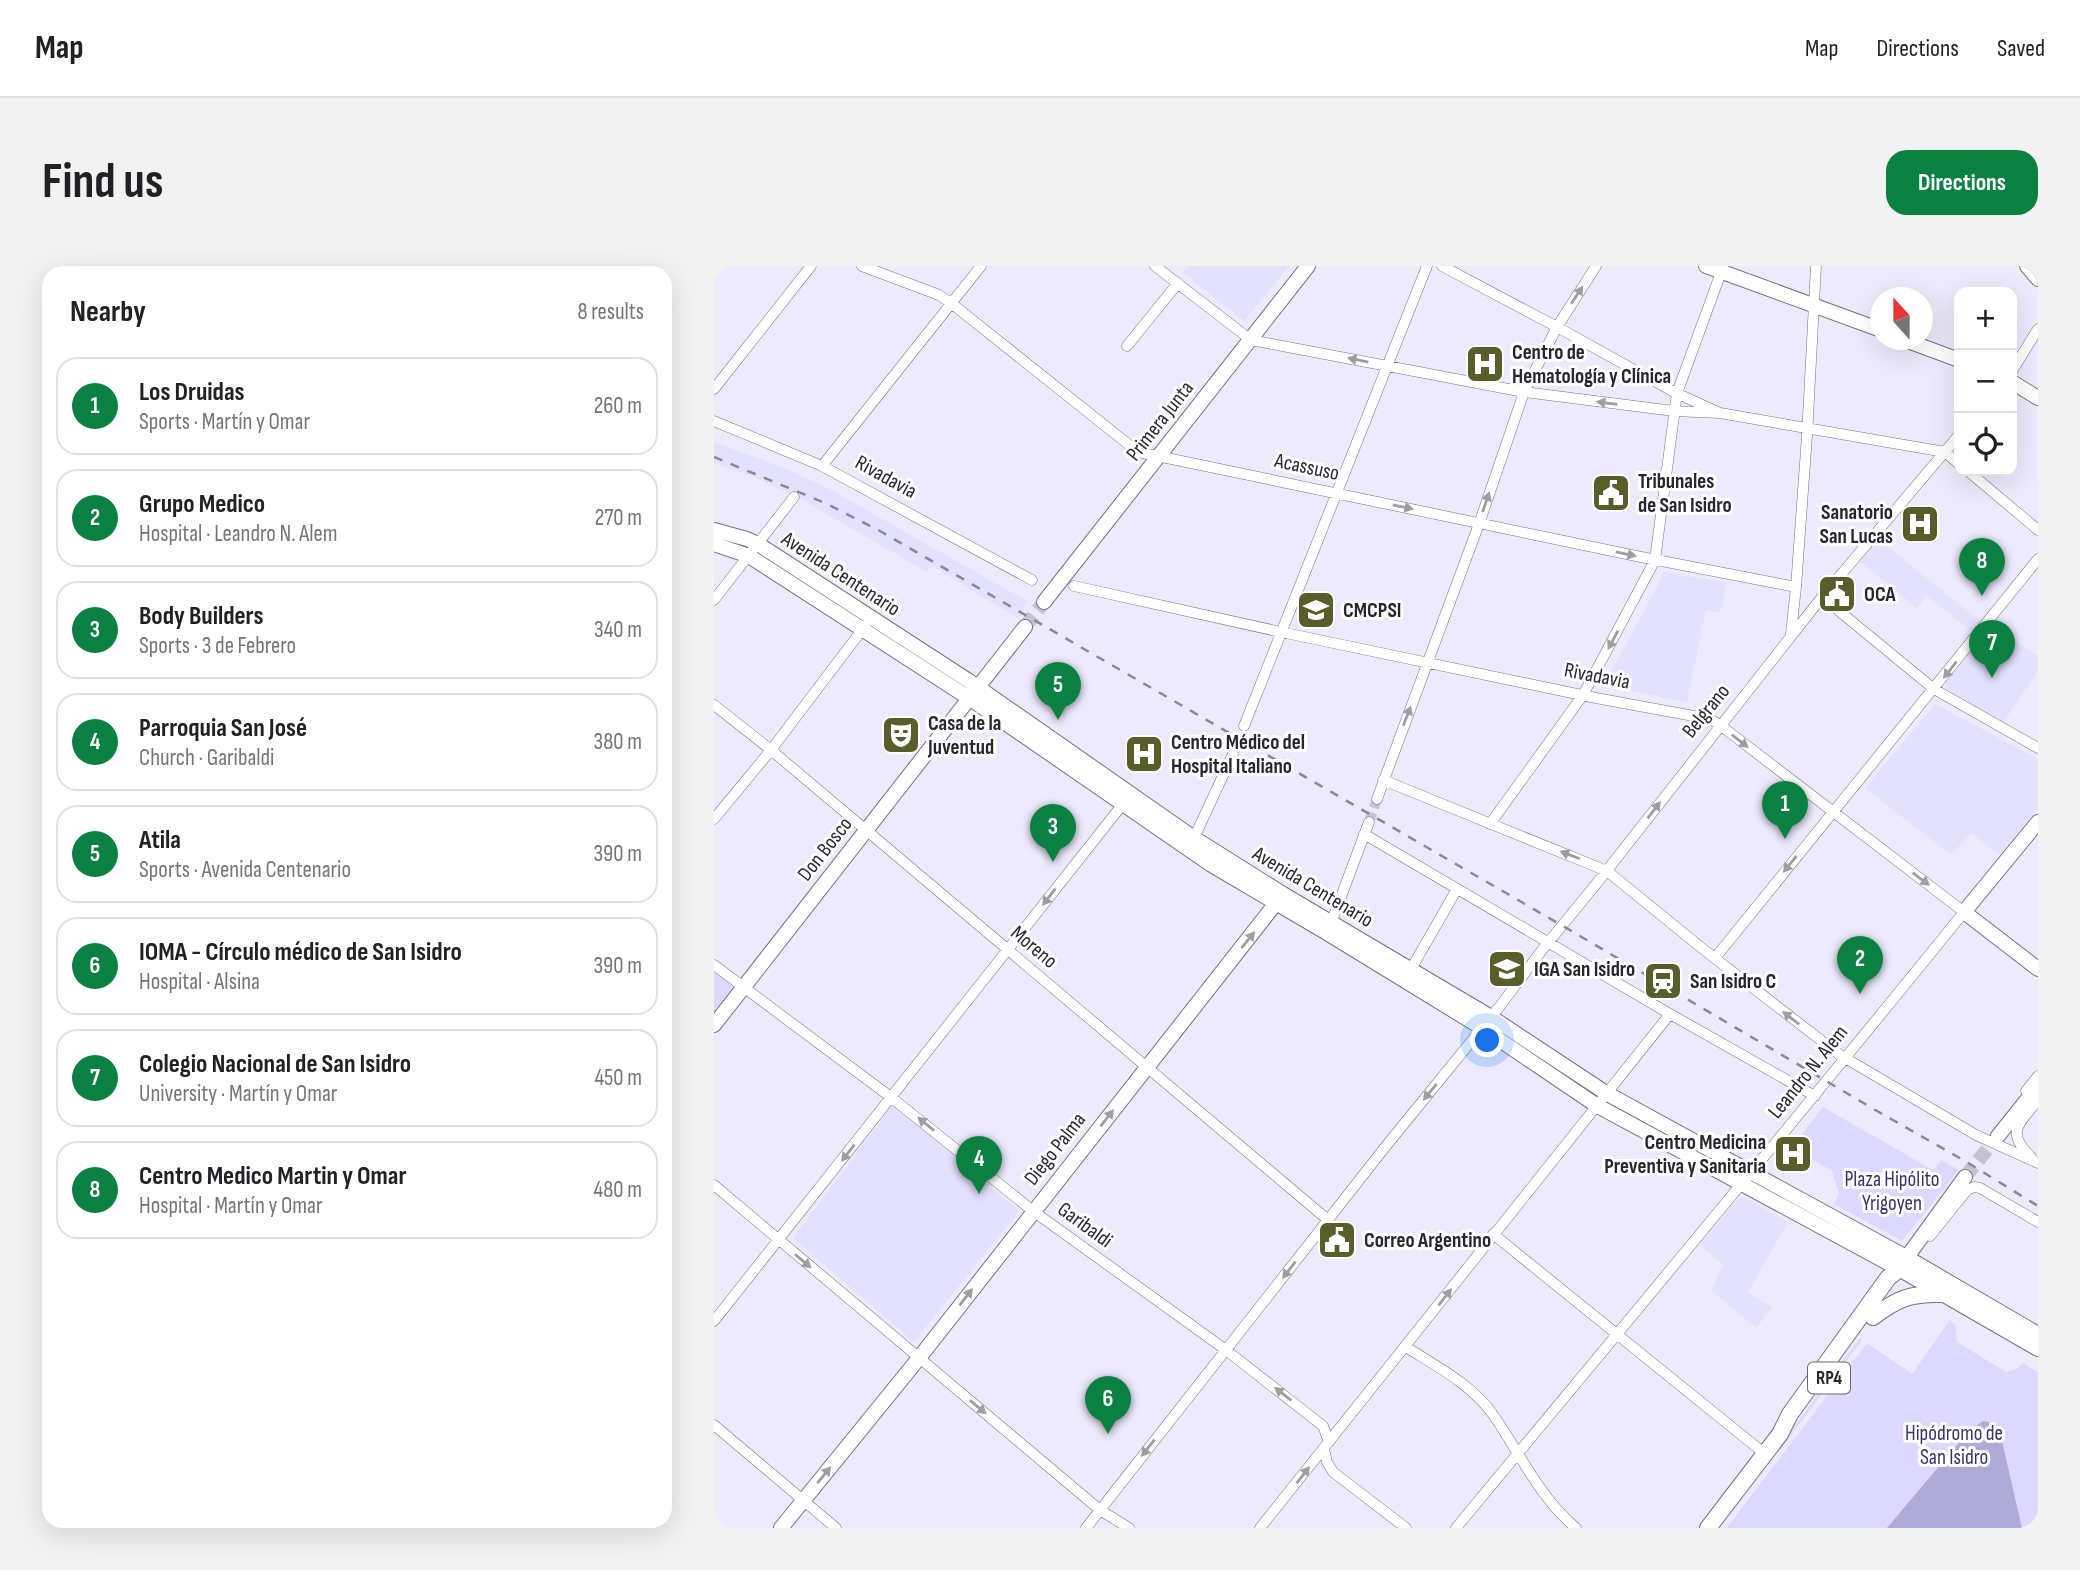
<!DOCTYPE html>
<html lang="en">
<head>
<meta charset="utf-8">
<style>
	:root { --surface:#fff; --page:#f2f2f2; --text:#202124; --muted:#757577; --line:#e0e0e0; --accent:#0b8043 }
	body { margin:0; font-family:"Sofia Sans Condensed",sans-serif; background:var(--page); color:var(--text) }
	.controls { position:absolute; right:21px; top:21px; display:grid; overflow:hidden; border-radius:14px; box-shadow:0 7px 28px #0002 }
	.controls button { width:63px; height:63px; display:grid; place-items:center; padding:0; border:0; border-bottom:2px solid var(--line); background:var(--surface); color:var(--text); font:35px sans-serif }
	.compass { position:absolute; left:1156px; top:21px; width:63px; height:63px; border-radius:50%; background:var(--surface); box-shadow:0 7px 28px #0002; rotate:339deg }
	.you { position:absolute; left:774px; top:775px; width:24px; height:24px; margin:-18px; border:5px solid #fff; border-radius:50%; background:#1a73e8; box-shadow:0 0 0 10px #1a73e833 }
	.badge { display:grid; place-items:center; width:46px; height:46px; border-radius:50%; background:var(--accent); color:#fff; font-size:23px; font-weight:700 }
	.pin { position:absolute; translate:-50% -58px; filter:drop-shadow(0 2px 4px #0008) }
	.pin::after { content:''; position:absolute; top:37px; width:24px; height:21px; background:inherit; clip-path:polygon(0 0,100% 0,50% 100%) }
	.list { margin:0; padding:0; list-style:none }
	h2 { display:flex; justify-content:space-between; align-items:center; height:91px; margin:0; padding:0 28px; font-size:30px }
	h2 small { font-size:23px; font-weight:400; color:var(--muted) }
	.list li { display:grid; grid-template-columns:46px 1fr auto; gap:21px; align-items:center; box-sizing:border-box; height:98px; margin:0 14px 14px; padding:0 14px; border:2px solid var(--line); border-radius:21px }
	.list b { display:block; font-size:26px; white-space:nowrap }
	.list p { margin:0; font-size:23px; white-space:nowrap; color:var(--muted) }
	.list em { font-size:23px; font-style:normal; color:var(--muted) }
	.icon { flex:none; width:38px; height:38px; fill:none; stroke:currentColor; stroke-width:2; stroke-linecap:round; stroke-linejoin:round }
	.map { position:relative; flex:none; width:1324px; height:1262px; overflow:hidden; border-radius:21px }
	header { display:flex; align-items:center; gap:42px; box-sizing:border-box; height:98px; padding:0 35px; background:var(--surface); border-bottom:2px solid var(--line) }
	header strong { font-size:33px }
	nav { display:flex; gap:38px; margin-inline-start:auto; font-size:24px }
	.intro { display:flex; align-items:center; justify-content:space-between; box-sizing:border-box; height:168px; padding:0 42px }
	h1 { margin:0; font-size:49px }
	.button { padding:18px 32px; border-radius:21px; background:var(--accent); color:#fff; font-size:24px; font-weight:700 }
	main { display:flex; gap:42px; padding:0 42px }
	aside { flex:1; background:var(--surface); border-radius:21px; box-shadow:0 7px 28px #0002 }
	.map>svg:first-child { display:block }
	.built { fill:#e4e1fe }
	.green { fill:#ddd8ff }
	.water { fill:#b0aad9 }
	.lines { fill:none; stroke-linecap:round; stroke-linejoin:round }
	.street-tunnel { stroke:#c5c3d3; stroke-width:10; stroke-dasharray:10 5; stroke-linecap:butt }
	.secondary-tunnel { stroke:#c5c3d3; stroke-width:14; stroke-dasharray:14 7; stroke-linecap:butt }
	.street-casing { stroke:#747285; stroke-width:11 }
	.secondary-casing { stroke:#747285; stroke-width:16 }
	.primary-casing { stroke:#747285; stroke-width:18 }
	.street { stroke:#fff; stroke-width:10 }
	.secondary { stroke:#fff; stroke-width:14 }
	.primary { stroke:#fff; stroke-width:16 }
	.rail { stroke:#898895; stroke-width:2.5; stroke-dasharray:9 9; stroke-linecap:butt }
	.oneway { fill:#9e9da1 }
	.labels { text-anchor:middle; dominant-baseline:central; stroke-width:6; stroke-linejoin:round; paint-order:stroke }
	.shield { fill:#fff; stroke:#68676d; stroke-width:2 }
	.shield-label { font-size:19px; font-weight:bold; fill:#27262e }
	.poi-label { font-size:21px; font-weight:bold; fill:#27262e; stroke:#fff; text-anchor:start }
	.street-label { font-size:21px; fill:#27262e; stroke:#fff }
	.park-label { font-size:21px; fill:#3d306b; stroke:#fff }
</style>
</head>
<body>
<header>
<strong>Map</strong>
<nav><a>Map</a><a>Directions</a><a>Saved</a></nav>
</header>
<div class="intro"><h1>Find us</h1><a class="button">Directions</a></div>
<main>
<aside>
<h2>Nearby<small>8 results</small></h2>
<ul class="list">
<li><span class="badge">1</span><div><b>Los Druidas</b><p>Sports · Martín y Omar</p></div><em>260 m</em></li>
<li><span class="badge">2</span><div><b>Grupo Medico</b><p>Hospital · Leandro N. Alem</p></div><em>270 m</em></li>
<li><span class="badge">3</span><div><b>Body Builders</b><p>Sports · 3 de Febrero</p></div><em>340 m</em></li>
<li><span class="badge">4</span><div><b>Parroquia San José</b><p>Church · Garibaldi</p></div><em>380 m</em></li>
<li><span class="badge">5</span><div><b>Atila</b><p>Sports · Avenida Centenario</p></div><em>390 m</em></li>
<li><span class="badge">6</span><div><b>IOMA - Círculo médico de San Isidro</b><p>Hospital · Alsina</p></div><em>390 m</em></li>
<li><span class="badge">7</span><div><b>Colegio Nacional de San Isidro</b><p>University · Martín y Omar</p></div><em>450 m</em></li>
<li><span class="badge">8</span><div><b>Centro Medico Martin y Omar</b><p>Hospital · Martín y Omar</p></div><em>480 m</em></li>
</ul>
</aside>
<div class="map">
<svg width="1324" height="1262" viewBox="0 0 1324 1262">
	<rect width="100%" height="100%" fill="#eceafc"/>
	<path class="built" d="M 473,0 L 575,0 L 530,55 L 468,6 Z
		M 0,176 L 65,200 L 112,221 L 313,335 L 305,353 L 218,300 L 213,306 L 85,232 L 42,212 L 0,197 Z
		M 1163,272 L 1266,355 L 1257,365 L 1213,330 L 1203,342 L 1144,294 Z
		M 951,306 L 1013,317 L 1006,347 L 992,344 L 973,436 L 890,419 Z
		M 590,330 L 620,338 L 614,362 L 585,353 Z
		M 1276,360 L 1324,390 L 1324,405 L 1289,457 L 1233,422 L 1231,419 Z
		M 1221,438 L 1324,493 L 1324,542 L 1286,589 L 1257,567 L 1237,589 L 1151,522 Z
		M 180,837 L 305,945 L 200,1076 L 79,972 Z
		M 1026,932 L 1031,932 L 1074,956 L 1034,1026 L 1058,1042 L 1042,1062 L 997,1024 L 1009,999 L 986,979 Z"/>
	<path class="green" d="M 0,704 L 20,720 L 0,746 Z
		M 1109,841 L 1219,904 L 1227,894 L 1245,904 L 1188,975 L 1120,938 L 1125,928 L 1118,905 L 1093,890 L 1076,884 Z
		M 1236,1054 L 1241,1058 L 1243,1076 L 1292,1106 L 1303,1103 L 1308,1097 L 1324,1106 L 1324,1262 L 1013,1262 L 1153,1077 L 1198,1108 Z
		M 1146,1072 L 1148,1074 L 1066,1184 L 1064,1182 Z"/>
	<path class="water" d="M 1269,1155 L 1281,1157 L 1285,1162 L 1308,1262 L 1173,1262 L 1253,1167 Z"/>
	<g class="lines">
		<path class="street-tunnel" d="M 655,556 L 663,533"/>
		<path class="secondary-tunnel" d="M 311,361 L 330,336
			M 1251,911 L 1284,870"/>
		<defs>
			<path id="street" d="M 148,0 L 225,29 L 237,37 L 424,186 L 927,291 L 1082,321
				M 441,0 L 537,74 L 810,126 L 960,145 L 1006,147
				M 728,0 L 843,61 L 960,126 L 1006,147 L 1231,186 L 1245,198
				M 413,80 L 464,17
				M 1298,105 L 1324,63
				M 0,123 L 97,0
				M 0,155 L 108,200 L 318,314
				M 108,200 L 267,0
				M 1254,205 L 1324,264
				M 360,320 L 567,366 L 882,432 L 996,453 L 1006,459 L 1250,646 C 1083,853 912,1057 742,1262
				M 1108,331 L 1220,423 L 1324,482
				M 0,334 L 80,231
				M 1077,367 L 1082,321 L 1093,170 L 1102,0
				M 0,439 L 57,484 L 152,564 L 614,954
				M 530,460 L 713,0
				M 669,514 L 893,605 L 989,683 L 1126,789 L 1262,869 L 1324,897
				M 663,533 L 765,258 L 810,126 L 843,61 L 882,0
				M 0,553 L 57,484 L 151,360
				M 776,558 L 869,429 L 941,294 L 963,127 L 1009,1
				M 650,568 L 956,748 L 1101,830
				M 480,572 L 519,488
				M 616,660 L 655,556
				M 1001,692 L 1324,293
				M 0,699 L 178,832 L 319,945 L 512,1084 L 609,1160 L 615,1176
				M 697,703 L 743,623
				M 1312,825 L 1324,810
				M 1317,891 C 1291,866 1305,858 1324,834
				M 0,919 L 386,1244 L 415,1262
				M 779,968 L 1051,1188
				M 1216,970 L 1253,924 L 1260,921 L 1266,922 L 1324,956
				M 0,1055 L 412,534
				M 692,1081 C 722,1100 759,1119 780,1150 C 807,1189 825,1231 862,1262
				M 0,1159 L 122,1262
				M 610,1183 L 613,1196 L 619,1206 L 692,1262
				M 372,1262 L 672,880 L 786,740 L 828,684 L 883,617 L 1108,331 L 1245,169
				M 546,1262 L 956,748"/>
			<path id="secondary" d="M 992,0 L 1167,64
				M 1313,0 L 1324,13
				M 1191,74 L 1245,94
				M 1298,116 L 1324,132
				M 0,264 L 33,273 L 44,278 L 255,415 L 480,572 L 569,628 L 777,751 L 892,827 L 1192,991 L 1324,1068
				M 0,278 L 35,290 L 255,432 L 496,598 L 613,667 L 768,762 L 882,839 L 1185,1003 L 1324,1083
				M 330,336 L 594,0
				M 1324,556 L 1250,646 L 1324,703
				M 0,759 L 311,361
				M 1284,870 L 1324,820
				M 1188,998 L 1251,911
				M 67,1262 L 205,1092 L 566,632"/>
			<path id="primary" d="M 1159,1051 C 1184,1032 1198,1027 1228,1028
				M 994,1262 L 1066,1168 L 1076,1148 L 1174,1012 L 1185,1003"/>
		</defs>
		<use href="#street" class="street-casing"/>
		<use href="#secondary" class="secondary-casing"/>
		<use href="#primary" class="primary-casing"/>
		<use href="#street" class="street"/>
		<use href="#secondary" class="secondary"/>
		<use href="#primary" class="primary"/>
		<path class="rail" d="M 0,191 L 111,237 L 166,265 L 849,660 L 1163,845 L 1251,895 L 1324,940"/>
	</g>
	<defs><path id="oneway-solid" d="M-6-.8H1V-3.2L6.5 0L1 3.2V.8H-6Z" transform="scale(1.75)"/></defs>
	<g class="oneway">
		<use href="#oneway-solid" transform="translate(863 29) rotate(-57)"/>
		<use href="#oneway-solid" transform="translate(644 94) rotate(-169)"/>
		<use href="#oneway-solid" transform="translate(893 137) rotate(-173)"/>
		<use href="#oneway-solid" transform="translate(772 236) rotate(-71)"/>
		<use href="#oneway-solid" transform="translate(689 241) rotate(12)"/>
		<use href="#oneway-solid" transform="translate(912 288) rotate(12)"/>
		<use href="#oneway-solid" transform="translate(899 374) rotate(118)"/>
		<use href="#oneway-solid" transform="translate(1236 404) rotate(128)"/>
		<use href="#oneway-solid" transform="translate(693 450) rotate(-69)"/>
		<use href="#oneway-solid" transform="translate(1026 475) rotate(38)"/>
		<use href="#oneway-solid" transform="translate(940 544) rotate(-52)"/>
		<use href="#oneway-solid" transform="translate(856 589) rotate(-159)"/>
		<use href="#oneway-solid" transform="translate(1076 598) rotate(129)"/>
		<use href="#oneway-solid" transform="translate(1207 613) rotate(37)"/>
		<use href="#oneway-solid" transform="translate(335 631) rotate(128)"/>
		<use href="#oneway-solid" transform="translate(534 674) rotate(-51)"/>
		<use href="#oneway-solid" transform="translate(1077 752) rotate(-142)"/>
		<use href="#oneway-solid" transform="translate(716 826) rotate(129)"/>
		<use href="#oneway-solid" transform="translate(393 852) rotate(-52)"/>
		<use href="#oneway-solid" transform="translate(212 858) rotate(-141)"/>
		<use href="#oneway-solid" transform="translate(134 887) rotate(128)"/>
		<use href="#oneway-solid" transform="translate(89 995) rotate(40)"/>
		<use href="#oneway-solid" transform="translate(575 1004) rotate(128)"/>
		<use href="#oneway-solid" transform="translate(252 1031) rotate(-52)"/>
		<use href="#oneway-solid" transform="translate(731 1031) rotate(-52)"/>
		<use href="#oneway-solid" transform="translate(569 1128) rotate(-142)"/>
		<use href="#oneway-solid" transform="translate(264 1141) rotate(40)"/>
		<use href="#oneway-solid" transform="translate(434 1182) rotate(128)"/>
		<use href="#oneway-solid" transform="translate(110 1209) rotate(-51)"/>
		<use href="#oneway-solid" transform="translate(589 1209) rotate(-52)"/>
	</g>
	<defs>
		<symbol id="hospital-square" viewBox="-11 -11 22 22"><rect x="-9" y="-9" width="18" height="18" rx="4" fill="#585d2a" stroke="#fff"/><path d="M-5-5h3v3.5h4V-5h3V5h-3V1.5h-4V5h-3Z" fill="#fff"/></symbol>
		<symbol id="civic-square" viewBox="-11 -11 22 22"><rect x="-9" y="-9" width="18" height="18" rx="4" fill="#585d2a" stroke="#fff"/><path d="M-.6-6.5H3V-4.5H.6V-3L4-1V1h2V6H-6V1h2V-1L-.6-3ZM-1.2 2.5V6h2.4V2.5Z" fill="#fff"/></symbol>
		<symbol id="university-square" viewBox="-11 -11 22 22"><rect x="-9" y="-9" width="18" height="18" rx="4" fill="#585d2a" stroke="#fff"/><path d="M0-5L7-2L0 1L-7-2ZM-4 1L0 2.5L4 1V4Q0 6-4 4Z" fill="#fff"/></symbol>
		<symbol id="theatre-square" viewBox="-11 -11 22 22"><rect x="-9" y="-9" width="18" height="18" rx="4" fill="#585d2a" stroke="#fff"/><path d="M-5-5.5Q0-4 5-5.5V0Q5 5 0 6Q-5 5-5 0ZM-3.3-2.5H-1v1.5H-3.3ZM1-2.5H3.3v1.5H1ZM-2.8 1Q0 5.5 2.8 1Z" fill="#fff"/></symbol>
		<symbol id="station-square" viewBox="-11 -11 22 22"><rect x="-9" y="-9" width="18" height="18" rx="4" fill="#585d2a" stroke="#fff"/><path d="M-3-6H3Q5-6 5-4V2Q5 4 3 4L4.5 6H3L1.5 4h-3L-3 6H-4.5L-3 4Q-5 4-5 2V-4Q-5-6-3-6ZM-3.5-4v3h7v-3ZM-3.5 1v1.5H-2V1ZM2 1v1.5H3.5V1Z" fill="#fff"/></symbol>
	</defs>
	<g fill-rule="evenodd">
		<use href="#hospital-square" x="749" y="76" width="44" height="44"/>
		<use href="#civic-square" x="875" y="205" width="44" height="44"/>
		<use href="#hospital-square" x="1184" y="236" width="44" height="44"/>
		<use href="#civic-square" x="1101" y="306" width="44" height="44"/>
		<use href="#university-square" x="580" y="322" width="44" height="44"/>
		<use href="#theatre-square" x="165" y="447" width="44" height="44"/>
		<use href="#hospital-square" x="408" y="466" width="44" height="44"/>
		<use href="#university-square" x="771" y="681" width="44" height="44"/>
		<use href="#station-square" x="927" y="693" width="44" height="44"/>
		<use href="#hospital-square" x="1057" y="866" width="44" height="44"/>
		<use href="#civic-square" x="601" y="952" width="44" height="44"/>
	</g>
	<g class="labels">
		<rect class="shield" x="1094" y="1096.5" width="42" height="31" rx="5"/>
		<g class="shield-label">
			<text x="1115" y="1112">RP4</text>
		</g>
		<g class="poi-label">
			<text x="798" y="86">Centro de<tspan x="798" dy="24">Hematología y Clínica</tspan></text>
			<text x="924" y="215">Tribunales<tspan x="924" dy="24">de San Isidro</tspan></text>
			<text x="1179" y="246" text-anchor="end">Sanatorio<tspan x="1179" dy="24">San Lucas</tspan></text>
			<text x="1150" y="328">OCA</text>
			<text x="629" y="344">CMCPSI</text>
			<text x="214" y="457">Casa de la<tspan x="214" dy="24">Juventud</tspan></text>
			<text x="457" y="476">Centro Médico del<tspan x="457" dy="24">Hospital Italiano</tspan></text>
			<text x="820" y="703">IGA San Isidro</text>
			<text x="976" y="715">San Isidro C</text>
			<text x="1052" y="876" text-anchor="end">Centro Medicina<tspan x="1052" dy="24">Preventiva y Sanitaria</tspan></text>
			<text x="650" y="974">Correo Argentino</text>
		</g>
		<g class="street-label">
			<text transform="translate(446 155) rotate(-52)">Primera Junta</text>
			<text transform="translate(593 201) rotate(12)">Acassuso</text>
			<text transform="translate(172 211) rotate(29)">Rivadavia</text>
			<text transform="translate(127 308) rotate(33)">Avenida Centenario</text>
			<text transform="translate(883 410) rotate(11)">Rivadavia</text>
			<text transform="translate(992 445) rotate(-51)">Belgrano</text>
			<text transform="translate(111 583) rotate(-52)">Don Bosco</text>
			<text transform="translate(599 621) rotate(31)">Avenida Centenario</text>
			<text transform="translate(320 681) rotate(40)">Moreno</text>
			<text transform="translate(1094 806) rotate(-51)">Leandro N. Alem</text>
			<text transform="translate(341 883) rotate(-52)">Diego Palma</text>
			<text transform="translate(371 959) rotate(36)">Garibaldi</text>
		</g>
		<g class="park-label">
			<text x="1178" y="913">Plaza Hipólito<tspan x="1178" dy="24">Yrigoyen</tspan></text>
			<text x="1240" y="1167">Hipódromo de<tspan x="1240" dy="24">San Isidro</tspan></text>
		</g>
	</g>
</svg>
<div class="controls">
<button>+</button>
<button>−</button>
<button><svg class="icon" aria-label="locate" viewBox="0 0 24 24"><circle cx="12" cy="12" r="6"/><path d="M12 2v4M12 18v4M2 12h4M18 12h4"/></svg></button>
</div>
<svg class="compass" viewBox="-18 -18 36 36"><path d="M0-13l5 13h-10z" fill="#e53935"/><path d="M0 13l5-13h-10z" fill="#757577"/></svg>
<div class="you"></div>
<div class="pin badge" style="left:1071px;top:573px">1</div>
<div class="pin badge" style="left:1146px;top:728px">2</div>
<div class="pin badge" style="left:339px;top:596px">3</div>
<div class="pin badge" style="left:265px;top:928px">4</div>
<div class="pin badge" style="left:344px;top:454px">5</div>
<div class="pin badge" style="left:394px;top:1168px">6</div>
<div class="pin badge" style="left:1278px;top:412px">7</div>
<div class="pin badge" style="left:1268px;top:330px">8</div>
</div>
</main>
</body>
</html>
